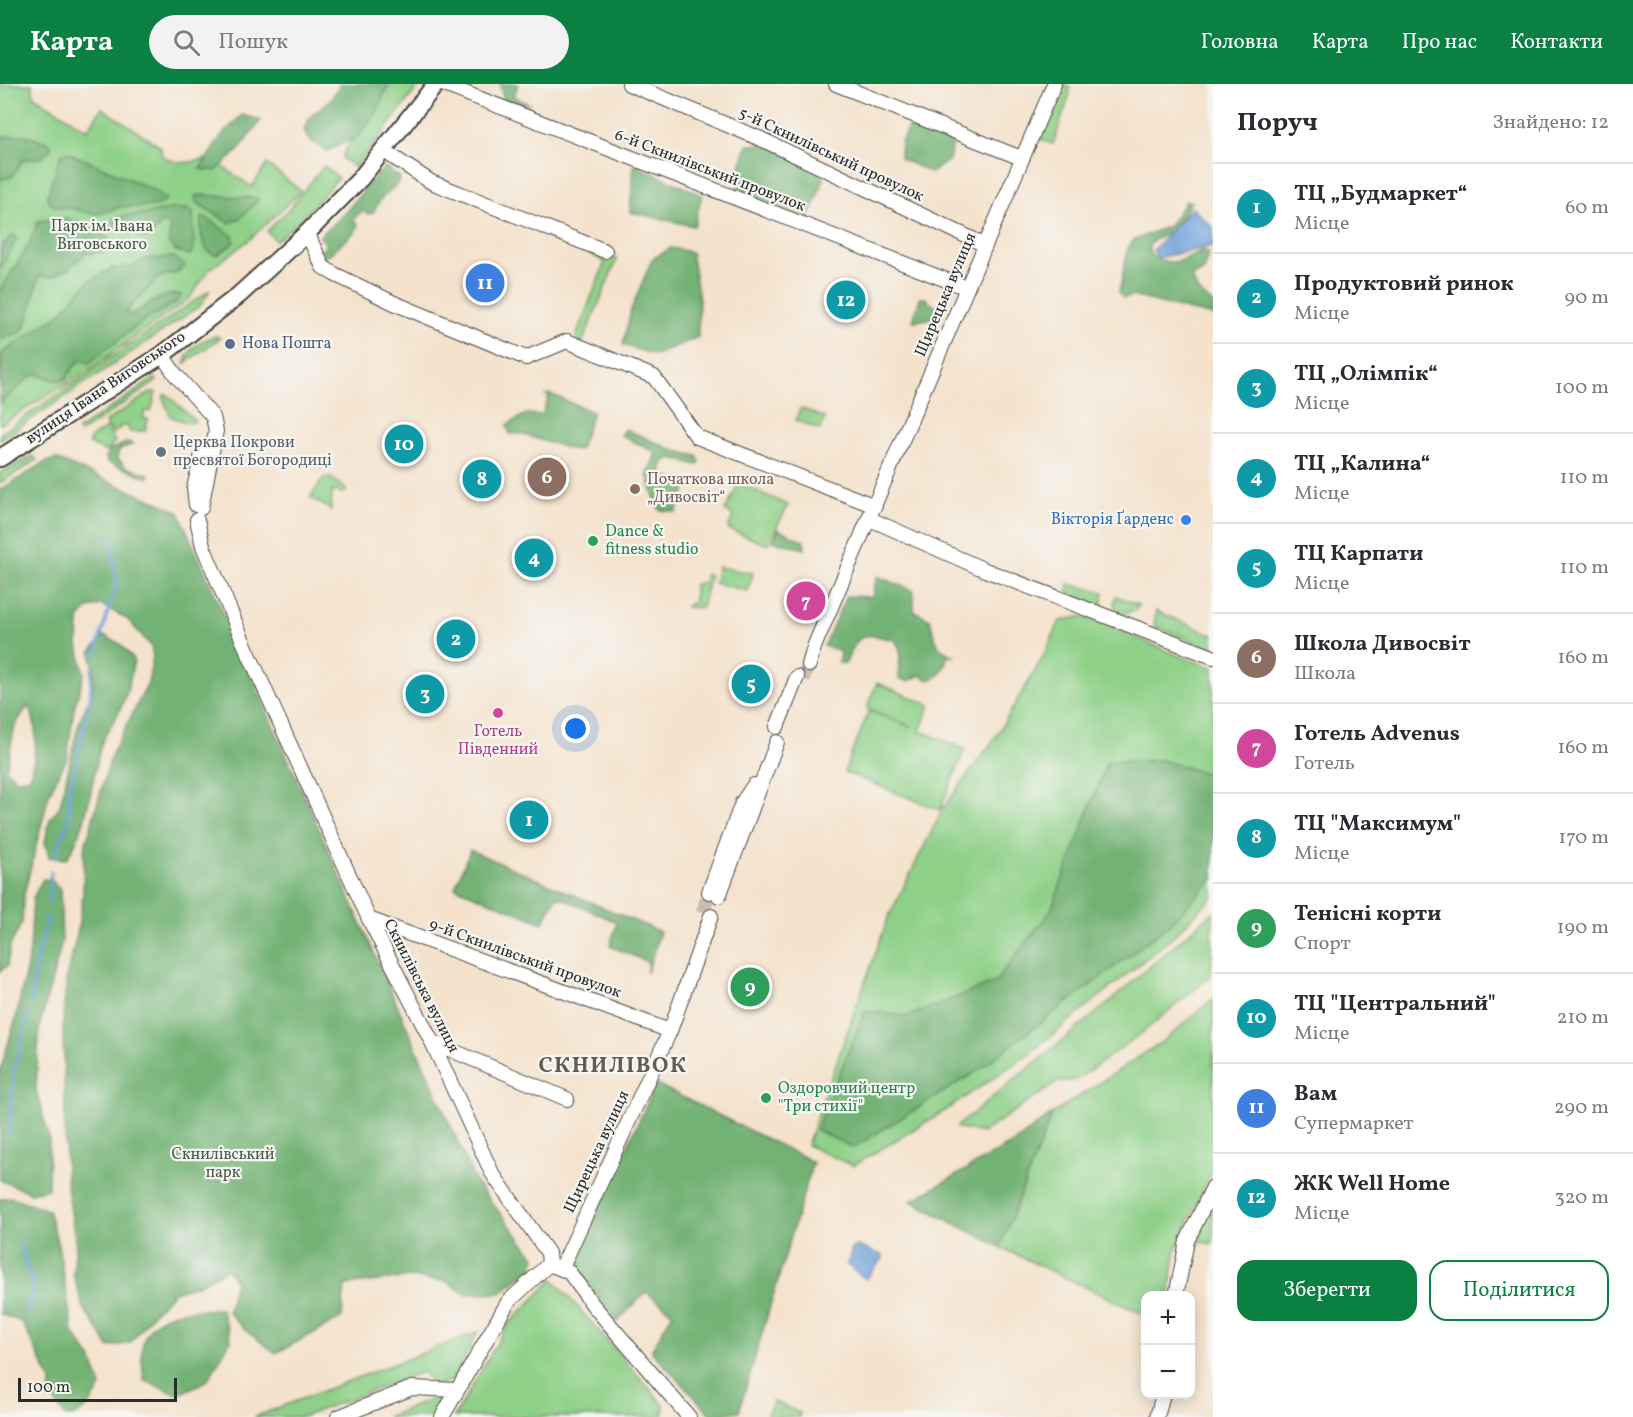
<!DOCTYPE html>
<html lang="uk">
<head>
<meta charset="utf-8">
<style>
	:root { --surface:#fff; --page:#f2f2f3; --text:#2b2b33; --muted:#7c7c81; --line:#e1e1e2; --accent:#0b8043 }
	body { margin:0; font-family:Vollkorn,serif; background:var(--page); color:var(--text) }
	.controls { position:absolute; right:18px; bottom:18px; display:grid; overflow:hidden; border-radius:12px; box-shadow:0 3px 15px #0003 }
	.controls button { width:54px; height:54px; display:grid; place-items:center; padding:0; border:0; border-bottom:2px solid var(--line); background:var(--surface); color:var(--text); font:30px sans-serif }
	.scale { position:absolute; left:18px; bottom:15px; width:159px; box-sizing:border-box; padding-left:6px; border:3px solid #2b2b2b; border-top:0; font-size:16px; line-height:21px; white-space:nowrap; color:#2b2b2b; -webkit-text-stroke:4px #f6f6f2; paint-order:stroke }
	.you { position:absolute; left:576px; top:645px; width:21px; height:21px; margin:-15px; border:4px solid #fff; border-radius:50%; background:#1a73e8; box-shadow:0 0 0 9px #1a73e833 }
	.badge { display:grid; place-items:center; width:39px; height:39px; border-radius:50%; background:var(--accent); color:#fff; font-size:20px; font-weight:700 }
	.pin { position:absolute; translate:-50% -50%; border:3px solid #fff; box-shadow:0 2px 6px #0006 }
	.list { margin:0; padding:0; list-style:none }
	h2 { display:flex; justify-content:space-between; align-items:center; height:78px; margin:0; padding:0 24px; font-size:26px }
	h2 small { font-size:20px; font-weight:400; color:var(--muted) }
	.list li { display:grid; grid-template-columns:39px 1fr auto; gap:18px; align-items:center; box-sizing:border-box; height:90px; padding:0 24px; border-top:2px solid var(--line) }
	.list b { display:block; font-size:22px; white-space:nowrap }
	.list p { margin:0; font-size:20px; white-space:nowrap; color:var(--muted) }
	.list em { font-size:20px; font-style:normal; color:var(--muted) }
	.actions { display:flex; gap:12px; padding:18px 24px }
	.actions a { flex:1; padding:14px 0; border:2px solid var(--accent); border-radius:18px; text-align:center; font-size:21px; color:var(--accent) }
	.actions .main { background:var(--accent); color:#fff }
	.icon { flex:none; width:33px; height:33px; fill:none; stroke:currentColor; stroke-width:2; stroke-linecap:round; stroke-linejoin:round }
	.map { position:relative; flex:none; width:1213px; height:1333px; overflow:hidden }
	header { display:flex; align-items:center; gap:36px; box-sizing:border-box; height:84px; padding:0 30px; background:var(--accent); color:#fff }
	header strong { font-size:28px }
	nav { display:flex; gap:33px; margin-inline-start:auto; font-size:21px }
	.search { width:420px; height:54px; background:var(--page); display:flex; align-items:center; gap:15px; box-sizing:border-box; padding:0 21px; border-radius:33px; color:var(--muted); font-size:22px }
	main { display:flex }
	aside { flex:1; background:var(--surface) }
	.map>svg:first-child { display:block }
	.green { fill:#8fd088; stroke:#5d7e5a; stroke-width:1.5 }
	.forest { fill:#73b274; stroke:#4f6e50; stroke-width:1.5; fill-rule:evenodd }
	.water { fill:#6fa1da; stroke:#4d6682; stroke-width:1.5 }
	.lines { fill:none; stroke-linecap:round; stroke-linejoin:round }
	.stream { stroke:#6fa1da; stroke-width:3 }
	.minor-tunnel { stroke:#ccbdac; stroke-width:14; stroke-dasharray:14 7; stroke-linecap:butt }
	.minor-casing { stroke:#494643; stroke-width:16 }
	.major-casing { stroke:#494643; stroke-width:20 }
	.minor { stroke:#fff; stroke-width:14 }
	.major { stroke:#fff; stroke-width:16 }
	.service-dot { fill:#5c6f8a; stroke:#f6f6f2; stroke-width:2 }
	.worship-dot { fill:#6b7280; stroke:#f6f6f2; stroke-width:2 }
	.education-dot { fill:#8d6e63; stroke:#f6f6f2; stroke-width:2 }
	.shop-dot { fill:#3f7fe0; stroke:#f6f6f2; stroke-width:2 }
	.leisure-dot { fill:#2e9e5b; stroke:#f6f6f2; stroke-width:2 }
	.hotel-dot { fill:#d1479c; stroke:#f6f6f2; stroke-width:2 }
	.labels { text-anchor:middle; dominant-baseline:central; stroke-width:4.5; stroke-linejoin:round; paint-order:stroke }
	.street-label { font-size:16px; fill:#2b2b2b; stroke:#f6f6f2 }
	.park-label { font-size:16px; fill:#495d47; stroke:#f6f6f2 }
	.service-label { font-size:16px; fill:#4e5e75; stroke:#f6f6f2; text-anchor:start }
	.worship-label { font-size:16px; fill:#5b616d; stroke:#f6f6f2; text-anchor:start }
	.education-label { font-size:16px; fill:#785e54; stroke:#f6f6f2; text-anchor:start }
	.shop-label { font-size:16px; fill:#366cbe; stroke:#f6f6f2; text-anchor:end }
	.leisure-label { font-size:16px; fill:#27864d; stroke:#f6f6f2; text-anchor:start }
	.hotel-label { font-size:16px; fill:#b23c85; stroke:#f6f6f2 }
	.district-label { font-size:22px; font-weight:bold; letter-spacing:1.5px; fill:#655a4d; stroke:#f6f6f2 }
</style>
</head>
<body>
<header>
<strong>Карта</strong>
<div class="search"><svg class="icon" aria-label="search" viewBox="0 0 24 24"><circle cx="10" cy="10" r="6"/><path d="M15 15l6 6"/></svg>Пошук</div>
<nav><a>Головна</a><a>Карта</a><a>Про нас</a><a>Контакти</a></nav>
</header>
<main>
<div class="map">
<svg width="1213" height="1333" viewBox="0 0 1213 1333">
	<rect width="100%" height="100%" fill="#f6f6f2"/>
	<filter id="ink" filterUnits="userSpaceOnUse"><feTurbulence type="fractalNoise" baseFrequency=".0167" numOctaves="2"/><feDisplacementMap in="SourceGraphic" scale="12" xChannelSelector="R" yChannelSelector="G"/><feConvolveMatrix kernelMatrix="1 2 1 2 8 2 1 2 1" color-interpolation-filters="sRGB"/></filter>
	<filter id="wash" filterUnits="userSpaceOnUse"><feTurbulence type="fractalNoise" baseFrequency=".008" numOctaves="4" result="noise"/><feDisplacementMap in="SourceGraphic" scale="24" xChannelSelector="R" yChannelSelector="G"/><feGaussianBlur stdDeviation="1.35" result="paint"/><feColorMatrix in="noise" values="0 0 0 0 0 0 0 0 0 0 0 0 0 0 0 0 0 1.4 0 .05"/><feComposite in="paint" operator="in"/></filter>
	<g filter="url(#wash)">
		<rect width="100%" height="100%" fill="#f4e2cc"/>
		<path class="green" d="M 0,0 L 32,0 L 34,12 L 87,46 L 102,24 L 161,63 L 162,71 C 179,83 190,78 210,74 L 252,103 L 267,80 L 301,107 L 248,157 L 209,186 L 189,215 L 81,291 L 0,341 Z
			M 391,0 L 420,0 L 356,84 L 342,74 L 345,66 Z
			M 1062,0 L 1069,2 L 1070,10 L 1053,60 L 1039,55 Z
			M 324,82 L 338,94 L 305,131 L 276,157 L 267,147 L 289,125 Z
			M 541,144 L 617,175 L 582,260 L 576,253 L 605,178 Z
			M 210,206 L 200,222 L 0,356 L 0,350 Z
			M 217,252 L 220,254 L 185,279 C 186,266 205,254 217,252 Z
			M 155,294 L 157,297 L 80,349 L 78,346 Z
			M 151,308 L 156,308 L 151,328 L 145,327 L 143,334 L 148,335 L 145,347 L 130,348 L 127,342 L 122,342 L 113,350 L 105,338 Z
			M 165,310 L 169,312 L 195,337 L 189,339 L 171,333 L 163,314 Z
			M 801,324 L 825,334 L 820,346 L 796,336 Z
			M 106,344 L 115,357 L 106,368 L 89,360 L 90,355 Z
			M 33,372 L 37,376 L 0,399 L 0,389 Z
			M 324,394 L 331,394 L 347,406 L 343,409 L 332,407 L 331,426 L 310,413 Z
			M 739,399 L 788,421 L 768,461 L 728,445 L 733,431 L 725,427 Z
			M 718,483 L 753,489 L 748,507 L 714,499 Z
			M 706,490 L 710,491 L 702,524 L 686,523 L 694,516 L 694,500 L 704,498 Z
			M 1069,500 L 1104,508 L 1101,524 L 1067,514 Z
			M 1116,512 L 1138,521 L 1136,526 L 1124,530 L 1117,526 L 1114,520 Z
			M 1156,527 L 1213,551 L 1213,566 L 1154,542 Z
			M 1085,532 C 1129,547 1168,571 1213,583 L 1213,813 L 1169,856 L 1030,969 L 946,1026 L 853,1082 L 807,1061 L 888,834 L 944,723 L 993,657 L 1043,573 L 1060,537 Z
			M 877,599 L 930,621 L 920,647 L 965,665 L 940,726 L 844,688 L 869,627 L 912,643 L 867,624 Z
			M 1213,828 L 1211,892 L 1142,949 L 1076,996 L 1058,998 L 982,1049 L 956,1043 L 1106,921 Z
			M 1213,915 L 1213,1085 L 1176,1165 L 1169,1211 L 1146,1212 L 1145,1231 L 1000,1163 L 1052,1030 L 1165,956 Z
			M 1213,1111 L 1213,1160 L 1198,1157 L 1192,1151 Z
			M 553,1195 L 664,1321 L 663,1333 L 454,1333 L 507,1242 Z
			M 478,1248 L 453,1296 L 437,1302 L 422,1288 L 302,1333 L 254,1333 Z
			M 439,1312 L 441,1317 L 432,1333 L 387,1333 Z
			M 773,1317 L 800,1329 L 799,1333 L 766,1333 Z"/>
		<path class="forest" d="M 340,0 L 388,0 L 376,30 L 359,52 L 327,67 L 308,55 L 304,46 C 311,26 317,29 329,17 C 334,12 337,6 340,0 Z
			M 500,0 L 518,0 L 514,12 L 530,21 L 504,17 Z
			M 242,31 L 261,36 L 238,67 L 216,87 L 200,85 L 222,51 Z
			M 926,42 L 946,49 L 953,59 L 949,76 L 931,89 L 900,74 L 901,58 L 908,44 Z
			M 24,51 L 51,60 L 51,65 L 41,74 L 23,76 L 12,93 L 0,95 L 0,55 L 6,52 Z
			M 766,60 L 812,83 L 824,94 L 809,135 L 774,126 L 737,109 L 739,86 L 747,61 Z
			M 67,68 L 154,106 L 166,115 C 158,127 133,121 120,123 C 114,125 109,128 102,129 C 91,131 85,128 74,125 C 63,122 52,127 47,113 L 61,70 Z
			M 634,81 L 702,111 L 694,142 L 630,128 Z
			M 384,84 L 389,84 L 393,91 L 399,92 L 400,97 L 380,116 L 373,129 L 368,130 L 362,127 L 351,137 L 355,137 L 358,141 L 355,148 L 321,177 L 317,167 L 324,165 L 325,159 L 320,153 L 322,149 C 341,139 366,100 384,84 Z
			M 200,111 L 257,114 L 258,116 L 239,135 L 229,139 L 196,118 L 195,112 Z
			M 1186,117 L 1191,118 C 1186,128 1180,137 1173,146 C 1167,151 1162,151 1156,155 C 1137,167 1160,179 1174,178 C 1185,178 1193,168 1204,166 L 1209,169 L 1204,186 L 1192,193 L 1197,206 L 1213,220 L 1213,232 L 1132,212 L 1123,214 L 1119,209 L 1128,164 L 1134,156 L 1169,142 Z
			M 169,125 L 189,125 L 193,128 L 194,163 L 190,171 L 175,166 L 169,160 L 170,144 L 166,139 L 159,141 L 151,153 L 141,154 C 133,145 121,147 112,139 L 113,135 C 131,128 148,132 169,125 Z
			M 205,133 L 233,152 L 234,158 C 229,164 223,165 218,171 C 202,171 199,146 202,134 Z
			M 66,134 L 103,151 L 108,155 L 107,164 L 101,169 L 86,169 L 68,185 L 52,193 L 39,192 L 26,242 L 20,249 L 0,256 L 0,207 L 29,161 L 38,137 Z
			M 14,151 L 17,154 L 0,186 C 0,170 0,160 14,151 Z
			M 671,164 L 691,168 L 699,214 L 698,253 L 655,271 L 623,261 L 631,226 L 652,175 Z
			M 174,173 L 185,182 L 176,189 L 159,193 L 126,227 L 130,231 C 147,224 162,206 182,211 L 176,219 L 146,235 L 89,279 L 81,276 C 59,294 75,304 36,290 L 28,294 L 0,320 L 2,269 L 58,232 L 88,198 L 113,184 L 134,183 L 143,176 L 153,174 Z
			M 920,214 L 926,214 L 929,219 L 936,222 L 936,234 L 913,237 Z
			M 550,310 L 593,328 L 580,365 L 574,366 L 521,350 L 510,350 L 507,341 L 526,330 L 542,331 L 549,313 L 546,311 Z
			M 625,345 L 675,367 L 697,372 L 700,378 L 697,381 L 672,374 L 664,377 L 661,388 L 686,405 L 676,428 L 660,426 C 654,416 652,404 647,392 L 656,369 L 621,351 Z
			M 128,358 L 133,360 L 119,366 L 117,374 L 126,383 L 149,390 L 148,394 L 107,378 L 106,372 L 111,365 Z
			M 56,375 L 178,427 L 476,1099 L 535,1173 L 533,1184 L 500,1209 L 465,1210 L 446,1197 L 410,1193 L 345,1201 L 342,1234 L 276,1269 L 245,1246 L 228,1228 L 235,1197 L 227,1185 L 199,1200 L 174,1208 L 154,1228 L 130,1259 L 109,1263 L 83,1223 L 73,1189 L 76,1162 L 66,1095 L 63,933 L 67,890 L 77,851 L 83,810 L 84,766 L 111,672 L 148,599 L 153,572 L 151,562 L 127,535 L 102,521 L 88,524 L 79,535 L 78,561 L 84,590 L 74,625 L 67,674 L 49,710 L 24,810 L 22,838 L 10,862 L 7,882 L 0,887 L 0,406 L 46,378 ZM 28,622 C 40,641 36,673 29,694 L 16,695 L 6,686 L 15,641 Z
			M 778,445 L 804,457 L 805,465 L 773,457 Z
			M 877,492 L 914,507 L 914,527 L 930,535 C 934,553 935,566 955,572 L 947,573 C 945,585 940,593 929,596 L 920,591 L 909,597 L 899,595 L 900,565 L 895,556 C 863,549 859,546 846,579 L 839,579 L 840,567 L 824,562 L 846,512 L 872,513 Z
			M 104,552 L 119,559 L 134,575 C 131,592 128,608 121,624 C 115,637 105,648 101,661 C 90,700 90,741 66,775 L 49,773 L 45,758 L 50,735 L 60,722 L 79,638 L 92,610 L 94,586 L 91,568 Z
			M 1161,676 L 1213,691 L 1213,795 L 1168,842 L 976,988 L 853,1064 L 816,1046 L 865,927 L 909,932 L 995,898 L 1051,826 L 1107,678 Z
			M 470,766 L 660,848 L 647,889 L 648,878 L 610,862 L 617,838 L 557,812 L 543,839 L 455,803 Z
			M 43,795 L 52,797 L 60,804 L 62,857 L 39,945 L 36,1006 L 49,1053 L 48,1105 L 31,1109 L 0,1096 L 0,987 L 16,934 L 30,867 L 33,814 Z
			M 656,1000 L 813,1078 L 739,1327 L 712,1332 L 651,1267 L 673,1229 L 646,1208 L 617,1238 L 575,1184 L 575,1176 Z
			M 1052,1030 L 1000,1163 L 911,1117 L 1011,1060 Z
			M 11,1113 L 48,1126 L 58,1160 L 73,1249 L 91,1274 L 101,1302 C 92,1318 85,1331 66,1333 L 51,1312 L 51,1297 L 22,1238 L 0,1230 L 0,1115 Z
			M 221,1225 L 231,1256 L 208,1296 L 178,1311 L 144,1296 C 143,1285 140,1269 143,1259 C 153,1224 192,1226 221,1225 Z"/>
		<path class="water" d="M 1192,124 L 1213,143 L 1213,162 L 1158,174 L 1153,166 Z
			M 857,1162 L 882,1171 L 883,1174 L 866,1195 L 847,1181 L 852,1165 Z"/>
		<g class="lines">
			<path class="stream" d="M 95,572 L 117,497 L 110,451
				M 55,774 L 69,734 L 69,710 L 90,617 L 92,584
				M 49,820 L 51,788
				M 31,918 L 36,877 L 48,833
				M 9,1048 L 14,987 L 28,930
				M 19,1158 L 33,1199 L 27,1230"/>
		</g>
	</g>
	<g filter="url(#ink)">
		<g class="lines">
			<path class="minor-tunnel" d="M 803,595 L 809,581
				M 703,828 L 709,808"/>
			<defs>
				<path id="minor" d="M 442,0 L 967,204
					M 629,0 L 761,55 L 985,161
					M 836,0 L 1021,74
					M 384,67 L 431,98 L 605,167
					M 307,149 L 323,183 L 334,190 L 394,219 L 526,274 L 567,257 L 654,293 L 697,353 L 875,422
					M 162,271 L 175,290 L 213,333 L 216,347 L 201,424
					M 196,421 L 194,404 L 203,366
					M 870,435 L 985,486 L 1213,573
					M 197,436 L 203,462 L 243,557 L 369,835 L 432,958 L 492,1089 L 548,1169 L 549,1180
					M 809,581 L 814,563 L 1054,0
					M 777,643 L 797,593
					M 709,808 L 742,719 L 754,701
					M 719,812 L 777,658
					M 369,835 L 670,947
					M 432,958 L 567,1015
					M 554,1182 L 569,1188 L 593,1221 L 689,1333
					M 562,1183 L 670,947 L 711,832
					M 1176,1212 L 1187,1157 L 1213,1103
					M 338,1333 L 412,1304 L 457,1306
					M 442,1333 L 508,1218 L 549,1180
					M 1157,1333 L 1163,1310"/>
				<path id="major" d="M 0,374 L 162,271 L 239,211 L 307,149 L 360,95 L 436,0"/>
			</defs>
			<use href="#minor" class="minor-casing"/>
			<use href="#major" class="major-casing"/>
			<use href="#minor" class="minor"/>
			<use href="#major" class="major"/>
		</g>
	</g>
	<circle class="service-dot" cx="230" cy="260" r="6"/>
	<circle class="worship-dot" cx="161" cy="368" r="6"/>
	<circle class="education-dot" cx="635" cy="405" r="6"/>
	<circle class="shop-dot" cx="1186" cy="436" r="6"/>
	<g class="leisure-dot">
		<circle cx="593" cy="457" r="6"/>
		<circle cx="766" cy="1014" r="6"/>
	</g>
	<circle class="hotel-dot" cx="498" cy="629" r="6"/>
	<g class="labels">
		<g class="street-label">
			<text transform="translate(831 71) rotate(25)">5-й Скнилівський провулок</text>
			<text transform="translate(710 87) rotate(21)">6-й Скнилівський провулок</text>
			<text transform="translate(946 211) rotate(-67)">Щирецька вулиця</text>
			<text transform="translate(106 304) rotate(-34)">вулиця Івана Виговського</text>
			<text transform="translate(525 875) rotate(20)">9-й Скнилівський провулок</text>
			<text transform="translate(421 902) rotate(63)">Скнилівська вулиця</text>
			<text transform="translate(597 1068) rotate(-65)">Щирецька вулиця</text>
		</g>
		<g class="park-label">
			<text x="102" y="143">Парк ім. Івана<tspan x="102" dy="18">Виговського</tspan></text>
			<text x="223" y="1071">Скнилівський<tspan x="223" dy="18">парк</tspan></text>
		</g>
		<g class="service-label">
			<text x="242" y="260">Нова Пошта</text>
		</g>
		<g class="worship-label">
			<text x="173" y="359">Церква Покрови<tspan x="173" dy="18">пресвятої Богородиці</tspan></text>
		</g>
		<g class="education-label">
			<text x="647" y="396">Початкова школа<tspan x="647" dy="18">„Дивосвіт“</tspan></text>
		</g>
		<g class="shop-label">
			<text x="1174" y="436">Вікторія Ґарденс</text>
		</g>
		<g class="leisure-label">
			<text x="605" y="448">Dance &amp;<tspan x="605" dy="18">fitness studio</tspan></text>
			<text x="778" y="1005">Оздоровчий центр<tspan x="778" dy="18">"Три стихії"</tspan></text>
		</g>
		<g class="hotel-label">
			<text x="498" y="648">Готель<tspan x="498" dy="18">Південний</tspan></text>
		</g>
		<g class="district-label">
			<text x="613" y="982">СКНИЛІВОК</text>
		</g>
	</g>
</svg>
<div class="controls">
<button>+</button>
<button>−</button>
</div>
<div class="scale">100 m</div>
<div class="you"></div>
<div class="pin badge" style="left:529px;top:736px;background:#0f9aa8">1</div>
<div class="pin badge" style="left:456px;top:555px;background:#0f9aa8">2</div>
<div class="pin badge" style="left:425px;top:610px;background:#0f9aa8">3</div>
<div class="pin badge" style="left:534px;top:474px;background:#0f9aa8">4</div>
<div class="pin badge" style="left:751px;top:600px;background:#0f9aa8">5</div>
<div class="pin badge" style="left:547px;top:393px;background:#8d6e63">6</div>
<div class="pin badge" style="left:806px;top:517px;background:#d1479c">7</div>
<div class="pin badge" style="left:482px;top:395px;background:#0f9aa8">8</div>
<div class="pin badge" style="left:750px;top:903px;background:#2e9e5b">9</div>
<div class="pin badge" style="left:404px;top:360px;background:#0f9aa8">10</div>
<div class="pin badge" style="left:485px;top:199px;background:#3f7fe0">11</div>
<div class="pin badge" style="left:846px;top:216px;background:#0f9aa8">12</div>
</div>
<aside>
<h2>Поруч<small>Знайдено: 12</small></h2>
<ul class="list">
<li><span class="badge" style="background:#0f9aa8">1</span><div><b>ТЦ „Будмаркет“</b><p>Місце</p></div><em>60 m</em></li>
<li><span class="badge" style="background:#0f9aa8">2</span><div><b>Продуктовий ринок</b><p>Місце</p></div><em>90 m</em></li>
<li><span class="badge" style="background:#0f9aa8">3</span><div><b>ТЦ „Олімпік“</b><p>Місце</p></div><em>100 m</em></li>
<li><span class="badge" style="background:#0f9aa8">4</span><div><b>ТЦ „Калина“</b><p>Місце</p></div><em>110 m</em></li>
<li><span class="badge" style="background:#0f9aa8">5</span><div><b>ТЦ Карпати</b><p>Місце</p></div><em>110 m</em></li>
<li><span class="badge" style="background:#8d6e63">6</span><div><b>Школа Дивосвіт</b><p>Школа</p></div><em>160 m</em></li>
<li><span class="badge" style="background:#d1479c">7</span><div><b>Готель Advenus</b><p>Готель</p></div><em>160 m</em></li>
<li><span class="badge" style="background:#0f9aa8">8</span><div><b>ТЦ &quot;Максимум&quot;</b><p>Місце</p></div><em>170 m</em></li>
<li><span class="badge" style="background:#2e9e5b">9</span><div><b>Тенісні корти</b><p>Спорт</p></div><em>190 m</em></li>
<li><span class="badge" style="background:#0f9aa8">10</span><div><b>ТЦ &quot;Центральний&quot;</b><p>Місце</p></div><em>210 m</em></li>
<li><span class="badge" style="background:#3f7fe0">11</span><div><b>Вам</b><p>Супермаркет</p></div><em>290 m</em></li>
<li><span class="badge" style="background:#0f9aa8">12</span><div><b>ЖК Well Home</b><p>Місце</p></div><em>320 m</em></li>
</ul>
<div class="actions"><a class="main">Зберегти</a><a>Поділитися</a></div>
</aside>
</main>
</body>
</html>
